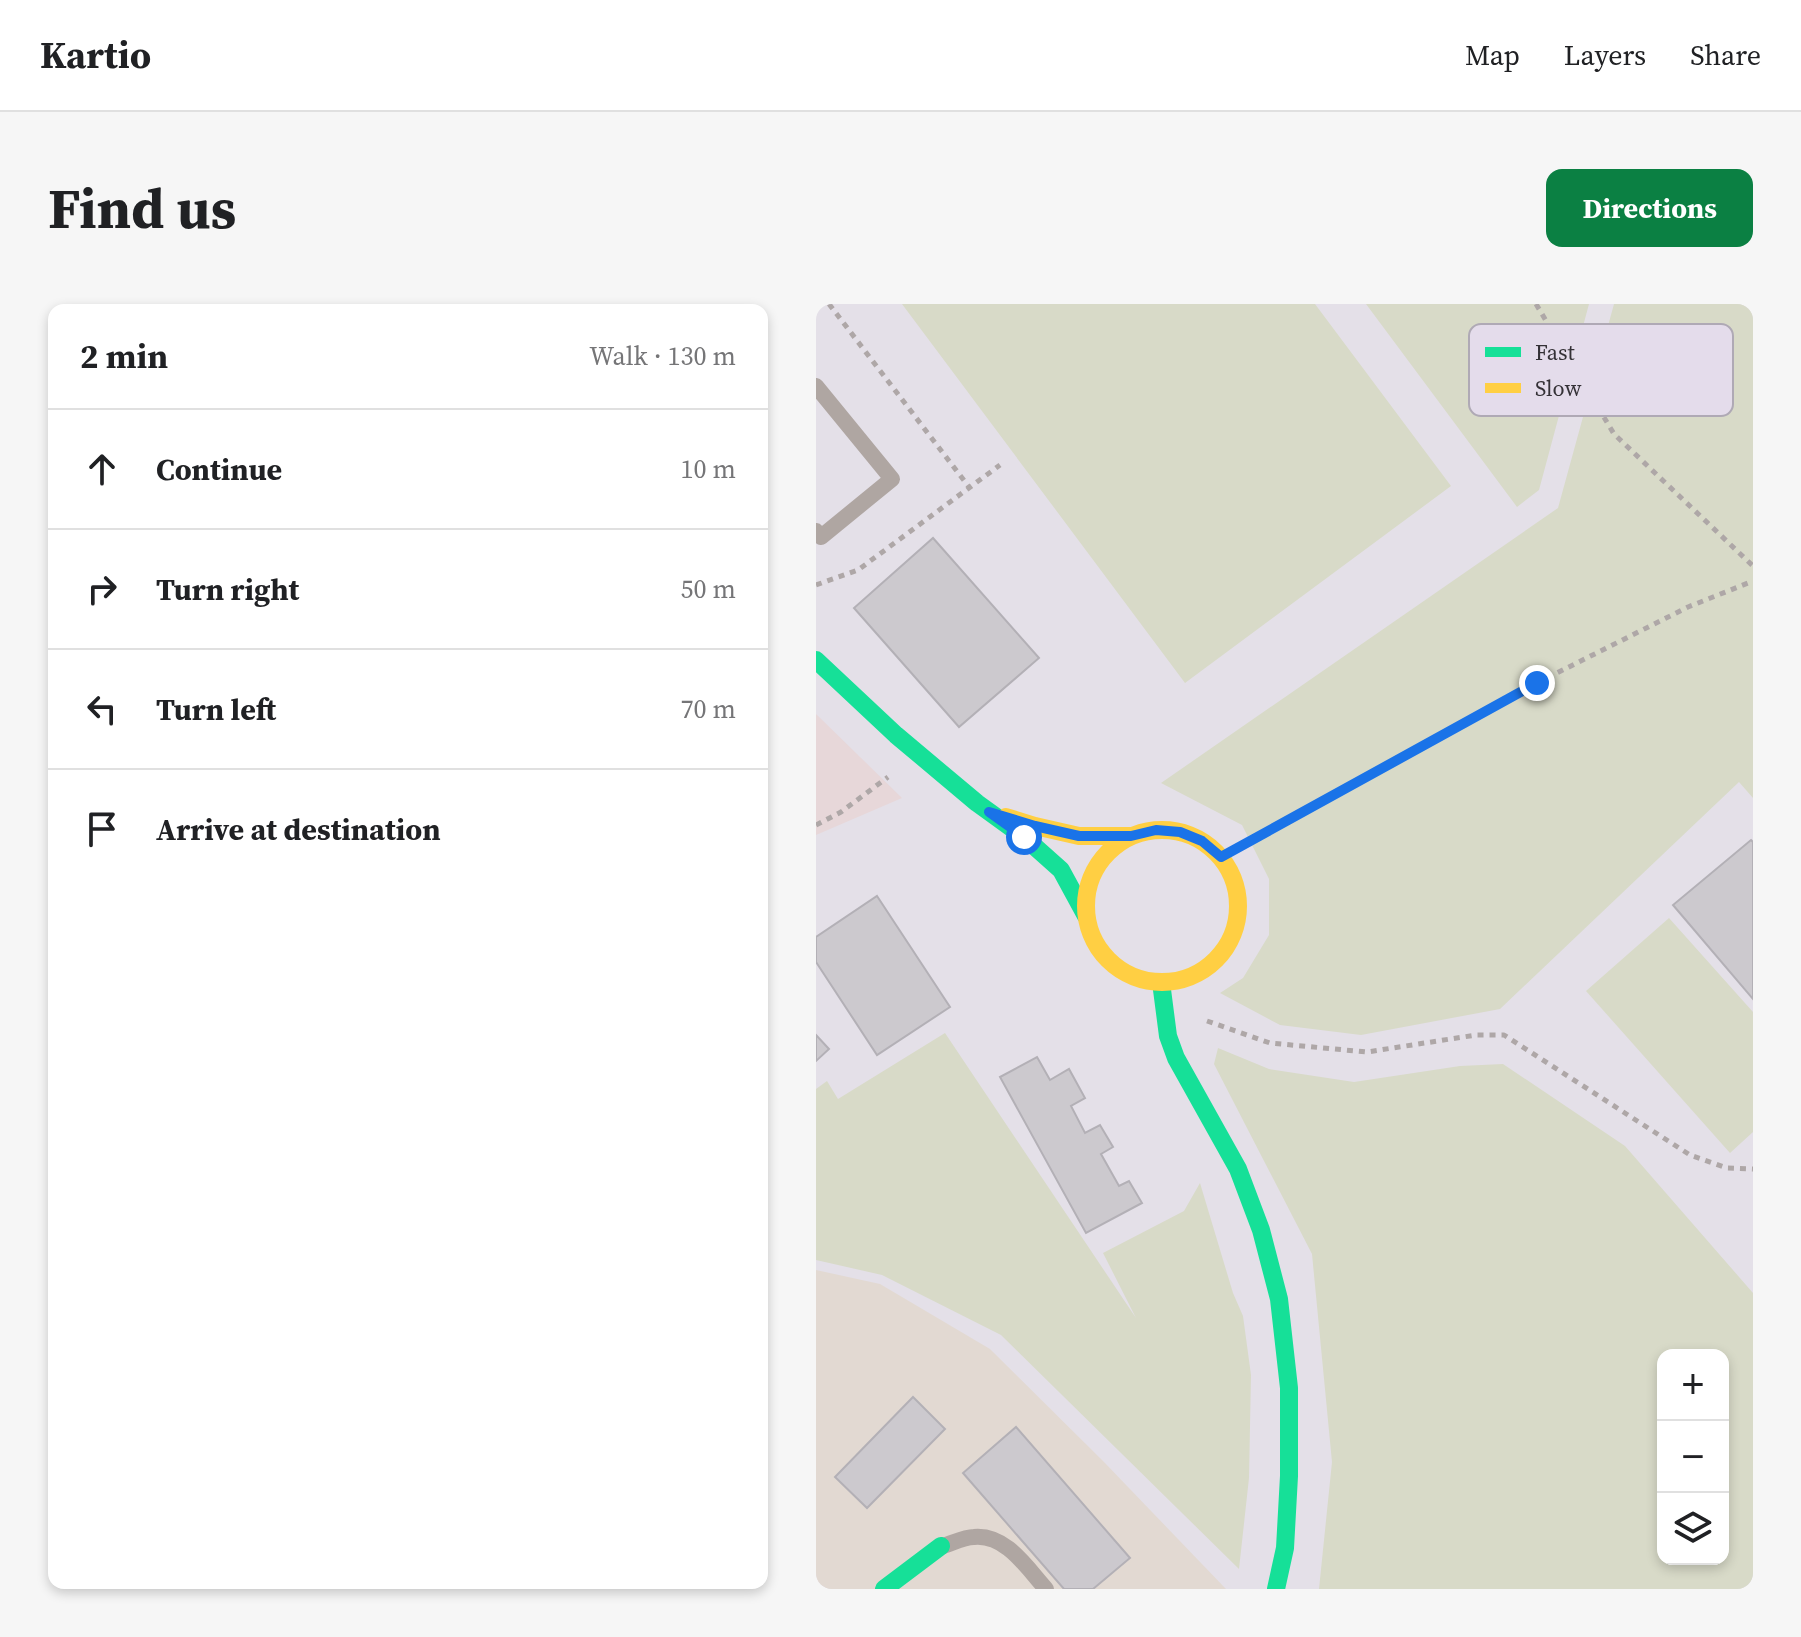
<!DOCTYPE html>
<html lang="en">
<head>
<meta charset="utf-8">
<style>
	:root { --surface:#fff; --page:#f6f6f6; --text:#202124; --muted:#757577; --line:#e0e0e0; --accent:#0b8043 }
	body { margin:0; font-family:"Source Serif 4",serif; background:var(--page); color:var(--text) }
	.controls { position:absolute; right:24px; bottom:24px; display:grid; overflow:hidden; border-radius:16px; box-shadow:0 4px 12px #0003 }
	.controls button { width:72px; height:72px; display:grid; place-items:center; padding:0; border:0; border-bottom:2px solid var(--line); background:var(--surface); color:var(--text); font:40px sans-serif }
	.stop { position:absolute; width:24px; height:24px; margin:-18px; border:6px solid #1a73e8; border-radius:50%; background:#fff }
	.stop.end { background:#1a73e8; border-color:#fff; box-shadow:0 2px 8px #0008 }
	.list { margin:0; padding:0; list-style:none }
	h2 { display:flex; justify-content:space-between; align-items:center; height:104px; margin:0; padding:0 32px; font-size:34px }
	h2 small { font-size:26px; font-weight:400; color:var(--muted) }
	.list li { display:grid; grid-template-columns:52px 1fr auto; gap:24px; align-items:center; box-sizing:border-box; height:120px; padding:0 32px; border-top:2px solid var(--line) }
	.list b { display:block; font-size:30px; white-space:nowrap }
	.list em { font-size:26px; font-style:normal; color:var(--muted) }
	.icon { flex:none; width:44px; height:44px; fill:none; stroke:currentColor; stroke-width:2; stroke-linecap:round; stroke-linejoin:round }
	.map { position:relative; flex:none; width:937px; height:1285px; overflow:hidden; border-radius:16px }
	header { display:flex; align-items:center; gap:48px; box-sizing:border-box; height:112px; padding:0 40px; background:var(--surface); border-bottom:2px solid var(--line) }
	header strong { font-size:38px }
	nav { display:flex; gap:44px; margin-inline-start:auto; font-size:28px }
	.intro { display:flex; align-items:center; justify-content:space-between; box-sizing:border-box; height:192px; padding:0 48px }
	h1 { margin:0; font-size:56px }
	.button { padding:20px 36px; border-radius:16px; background:var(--accent); color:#fff; font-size:28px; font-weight:700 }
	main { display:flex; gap:48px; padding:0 48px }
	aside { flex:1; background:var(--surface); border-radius:16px; box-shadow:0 4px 12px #0003 }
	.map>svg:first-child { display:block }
	.industrial { fill:#e2d9d2 }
	.education { fill:#e7d7d9 }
	.green { fill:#d8dac8; fill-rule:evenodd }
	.building { fill:#ccc9ce; stroke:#b3b0b6; stroke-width:2 }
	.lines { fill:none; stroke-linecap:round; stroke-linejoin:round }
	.path { stroke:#aea7a7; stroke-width:5; stroke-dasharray:6 6; stroke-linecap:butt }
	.lane { stroke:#afa6a2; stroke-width:16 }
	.fast { stroke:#16e098; stroke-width:18 }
	.slow { stroke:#ffcf43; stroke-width:18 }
	.route { stroke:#1a73e8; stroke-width:10 }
	.key { fill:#e4dceb; stroke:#afa9b5; stroke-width:2 }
	.key-label { font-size:22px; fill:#343136 }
</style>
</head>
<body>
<header>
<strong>Kartio</strong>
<nav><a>Map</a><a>Layers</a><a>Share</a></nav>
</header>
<div class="intro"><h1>Find us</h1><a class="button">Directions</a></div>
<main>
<aside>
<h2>2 min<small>Walk · 130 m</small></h2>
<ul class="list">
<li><svg class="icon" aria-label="ahead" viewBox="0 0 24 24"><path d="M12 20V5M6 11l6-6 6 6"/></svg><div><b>Continue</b></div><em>10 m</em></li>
<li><svg class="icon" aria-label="right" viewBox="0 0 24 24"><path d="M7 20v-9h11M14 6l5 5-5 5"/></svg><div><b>Turn right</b></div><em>50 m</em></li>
<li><svg class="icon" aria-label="left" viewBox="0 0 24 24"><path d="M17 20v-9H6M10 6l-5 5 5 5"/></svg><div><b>Turn left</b></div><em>70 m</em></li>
<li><svg class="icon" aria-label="arrive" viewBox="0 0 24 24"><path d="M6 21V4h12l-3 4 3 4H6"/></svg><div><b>Arrive at destination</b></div></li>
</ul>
</aside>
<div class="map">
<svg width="937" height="1285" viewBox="0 0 937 1285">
	<rect width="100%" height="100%" fill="#e4e0e8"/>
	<path class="industrial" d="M 0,966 L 64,980 L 174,1045 L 288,1158 L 410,1285 L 0,1285 Z"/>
	<path class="education" d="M 0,410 L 86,494 L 0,531 Z"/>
	<path class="green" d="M 86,0 L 499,0 L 635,182 L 369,379 Z
		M 550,0 L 773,0 L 723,186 L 701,203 Z
		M 798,0 L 937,0 L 937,494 L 923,478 L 684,705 L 545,731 L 464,721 L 404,689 L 427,674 L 453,631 L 453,575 L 426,521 L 345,479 L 742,204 Z
		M 853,614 L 937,708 L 937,828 L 914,849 L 770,687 Z
		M 129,729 L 320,1014 L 287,949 L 368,907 L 384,879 L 417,989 L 427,1012 L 435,1071 L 433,1174 L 423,1265 L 185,1031 L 66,971 L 0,956 L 0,785 L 11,777 L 22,795 Z
		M 402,744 L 453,765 L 538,778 L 644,762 L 687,760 L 809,842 L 937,989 L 937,1285 L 503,1285 L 516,1158 L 496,950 L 398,760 ZM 847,1051 L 907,1051 L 907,1255 L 847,1255 Z"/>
	<path class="building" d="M 117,234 L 223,354 L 143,423 L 38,304 Z
		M 935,536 L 937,538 L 937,695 L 857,601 Z
		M 61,592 L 134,703 L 61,751 L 0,658 L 0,633 Z
		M 0,731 L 13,745 L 0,757 Z
		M 221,753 L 234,776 L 253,765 L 269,794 L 255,802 L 269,829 L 284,821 L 297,843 L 285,850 L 303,882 L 313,877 L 326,899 L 270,929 L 184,773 Z
		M 97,1093 L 129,1125 L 51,1204 L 19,1173 Z
		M 200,1123 L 314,1254 L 277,1285 L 248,1285 L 147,1169 Z"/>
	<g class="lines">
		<path class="path" d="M 13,0 L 153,183
			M 720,0 L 798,130 L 937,262
			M 0,281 L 42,266 L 184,161
			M 0,521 L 25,508 L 72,473
			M 405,553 L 721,379 L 872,303 L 937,277
			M 391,717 L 454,739 L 551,748 L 660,731 L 688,731 L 874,851 L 911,864 L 937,865"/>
		<path class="lane" d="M 0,82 L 76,175 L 5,233 L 0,227
			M 127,1242 C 137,1239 148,1233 158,1233 C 190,1230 211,1264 230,1285"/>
		<path class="fast" d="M 0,356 L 80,431 L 161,499 L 208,533 L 245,566 L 270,612
			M 345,678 L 352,732 L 360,754 L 422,865 L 445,926 L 463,995 L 473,1084 L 473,1172 L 469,1244 L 460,1285
			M 68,1285 L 125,1242"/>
		<path class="slow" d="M 190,513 L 219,522 L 263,532 L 315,532
			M270 602a76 76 0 1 1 152 0a76 76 0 1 1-152 0Z"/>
	</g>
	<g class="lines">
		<path class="route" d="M 208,533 L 173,508 L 219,522 L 263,532 L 315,532 L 340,526 L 364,528 L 386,537 L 405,553 L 721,379"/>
	</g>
	<rect x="653" y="20" width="264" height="92" rx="12" class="key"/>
	<rect x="669" y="43" width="36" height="10" fill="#16e098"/>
	<rect x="669" y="79" width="36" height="10" fill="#ffcf43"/>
	<g class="key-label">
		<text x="719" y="56">Fast</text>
		<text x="719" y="92">Slow</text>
	</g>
</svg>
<div class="controls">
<button>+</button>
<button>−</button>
<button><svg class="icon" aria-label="layers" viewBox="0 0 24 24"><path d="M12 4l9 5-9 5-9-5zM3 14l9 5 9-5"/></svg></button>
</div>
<div class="stop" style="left:208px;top:533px"></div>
<div class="stop end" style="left:721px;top:379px"></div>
</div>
</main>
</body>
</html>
